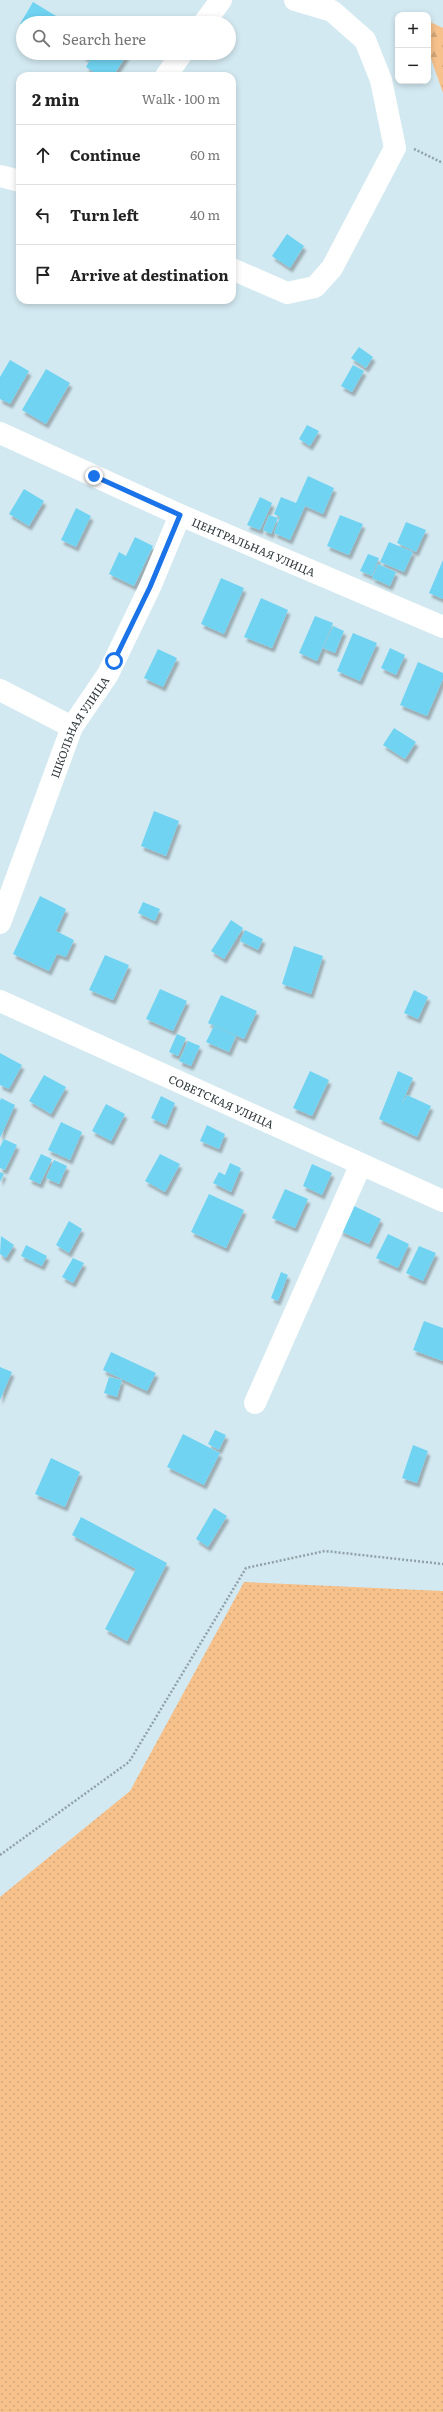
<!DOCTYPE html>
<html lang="en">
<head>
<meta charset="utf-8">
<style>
	:root { --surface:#fff; --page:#f2f2f2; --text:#222; --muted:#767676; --line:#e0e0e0 }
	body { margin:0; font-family:Literata,serif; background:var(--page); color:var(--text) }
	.controls { position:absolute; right:12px; top:12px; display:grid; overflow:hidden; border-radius:8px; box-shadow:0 2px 6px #0003 }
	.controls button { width:36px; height:36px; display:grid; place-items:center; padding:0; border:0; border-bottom:1px solid var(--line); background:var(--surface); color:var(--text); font:20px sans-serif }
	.stop { position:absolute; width:12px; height:12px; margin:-9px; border:3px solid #1a73e8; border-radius:50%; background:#fff }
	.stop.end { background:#1a73e8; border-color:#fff; box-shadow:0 1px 4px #0008 }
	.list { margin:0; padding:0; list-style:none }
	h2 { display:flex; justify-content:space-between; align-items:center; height:52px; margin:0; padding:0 16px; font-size:17px }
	h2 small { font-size:13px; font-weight:400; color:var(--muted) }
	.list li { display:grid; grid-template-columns:26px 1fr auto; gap:12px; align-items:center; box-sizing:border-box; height:60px; padding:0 16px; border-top:1px solid var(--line) }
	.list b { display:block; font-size:15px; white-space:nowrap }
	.list em { font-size:13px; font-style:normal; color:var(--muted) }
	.icon { flex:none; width:22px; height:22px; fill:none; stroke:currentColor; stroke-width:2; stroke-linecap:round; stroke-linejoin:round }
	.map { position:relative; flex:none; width:443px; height:2412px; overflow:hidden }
	.search { position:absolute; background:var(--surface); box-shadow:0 2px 6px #0003; left:16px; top:16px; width:220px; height:44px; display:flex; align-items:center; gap:10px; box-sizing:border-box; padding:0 14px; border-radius:22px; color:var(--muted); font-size:15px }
	.panel { position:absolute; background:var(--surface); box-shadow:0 2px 6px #0003; left:16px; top:72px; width:220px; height:232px; border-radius:12px }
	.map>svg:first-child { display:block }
	.grass { fill:url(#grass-dots) }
	.forest { fill:url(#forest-firs) }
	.building { fill:#70d3f1; filter:url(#shadow) }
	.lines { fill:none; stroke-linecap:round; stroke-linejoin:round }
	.path { stroke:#90a1a7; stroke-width:2.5; stroke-dasharray:2 2; stroke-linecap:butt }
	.minor { stroke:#fff; stroke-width:22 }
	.route { stroke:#1a73e8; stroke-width:5 }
	.labels { text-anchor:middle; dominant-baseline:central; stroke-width:3; stroke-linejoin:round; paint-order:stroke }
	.street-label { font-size:11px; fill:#2d3639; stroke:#e0f7fe }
</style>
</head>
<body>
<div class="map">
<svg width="443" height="2412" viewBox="0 0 443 2412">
	<defs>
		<pattern id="grass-dots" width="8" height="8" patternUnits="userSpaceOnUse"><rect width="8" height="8" fill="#f6c18b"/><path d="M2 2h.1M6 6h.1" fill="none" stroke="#d3a679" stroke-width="1.8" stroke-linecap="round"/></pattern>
		<pattern id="forest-firs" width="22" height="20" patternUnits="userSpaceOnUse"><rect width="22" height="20" fill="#f6c18b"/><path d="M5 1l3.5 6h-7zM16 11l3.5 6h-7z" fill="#d3a679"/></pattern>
		<filter id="shadow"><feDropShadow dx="2.5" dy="4.5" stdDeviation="1" flood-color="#0004"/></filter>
	</defs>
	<rect width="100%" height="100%" fill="#d3e9f1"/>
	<path class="grass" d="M 244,1582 L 443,1591 L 443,2412 L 0,2412 L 0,1897 L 130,1791 Z"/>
	<path class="forest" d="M 428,21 L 443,28 L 443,93 L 428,50 Z"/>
	<path class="building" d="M 33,2 L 61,19 L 59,23 L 20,24 Z
		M 84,53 L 128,53 L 113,76 L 100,76 L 86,67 L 90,60 L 82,55 Z
		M 287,234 L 304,246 L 290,268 L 272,256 Z
		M 359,347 L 373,357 L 366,368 L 351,358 Z
		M 10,360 L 29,371 L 10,404 L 0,399 L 0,377 Z
		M 353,365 L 364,371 L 352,392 L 341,386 Z
		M 46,369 L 70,383 L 46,424 L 22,410 Z
		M 307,425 L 319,431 L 310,446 L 299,439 Z
		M 308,476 L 334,488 L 323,514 L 305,506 L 290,540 L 274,533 L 280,517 L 274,514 L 281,497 L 296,503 Z
		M 24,489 L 44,501 L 29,526 L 9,514 Z
		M 260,497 L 272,503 L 260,530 L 247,525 Z
		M 76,508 L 91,516 L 76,547 L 61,540 Z
		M 269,515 L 278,518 L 271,534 L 263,530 Z
		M 340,515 L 363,524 L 349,555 L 327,546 Z
		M 406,522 L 426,530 L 416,552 L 397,543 Z
		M 135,537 L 153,546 L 134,586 L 109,574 L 119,552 L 126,556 Z
		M 389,542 L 413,552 L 404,572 L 380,562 Z
		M 368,554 L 379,558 L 372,576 L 360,571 Z
		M 443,560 L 443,599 L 429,593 Z
		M 378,564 L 396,572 L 390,586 L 372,578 Z
		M 221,578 L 244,588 L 224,634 L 201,624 Z
		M 261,598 L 288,610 L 272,648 L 244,637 Z
		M 315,616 L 333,623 L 317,661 L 299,653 Z
		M 333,626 L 344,631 L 335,653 L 323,648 Z
		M 353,633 L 377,643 L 360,681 L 337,671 Z
		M 390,648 L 405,655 L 396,675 L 381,668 Z
		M 158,649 L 177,658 L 163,687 L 144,678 Z
		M 418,662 L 443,673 L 443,679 L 427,716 L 400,705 Z
		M 394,728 L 416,742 L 405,759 L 383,745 Z
		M 154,811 L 179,821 L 166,856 L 141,846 Z
		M 40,896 L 66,909 L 56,931 L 74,940 L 66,957 L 57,954 L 49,971 L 13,954 Z
		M 143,902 L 160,909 L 155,921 L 138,913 Z
		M 231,920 L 243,928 L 224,959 L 211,951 Z
		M 245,930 L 263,939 L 258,950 L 240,941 Z
		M 294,946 L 323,956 L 311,994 L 282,984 Z
		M 105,955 L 129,965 L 113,1000 L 89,990 Z
		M 160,989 L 187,1001 L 173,1031 L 146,1019 Z
		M 414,990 L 428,997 L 418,1019 L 404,1013 Z
		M 221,995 L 257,1011 L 244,1039 L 208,1023 Z
		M 214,1026 L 236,1036 L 229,1052 L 206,1042 Z
		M 177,1034 L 186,1038 L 178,1056 L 169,1052 Z
		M 188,1041 L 200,1046 L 191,1066 L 179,1061 Z
		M 0,1053 L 22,1065 L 9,1089 L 0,1085 Z
		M 310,1071 L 329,1080 L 312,1116 L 293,1108 Z
		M 398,1071 L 413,1078 L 401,1105 L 407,1095 L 431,1106 L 417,1137 L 379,1119 Z
		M 44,1075 L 66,1087 L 51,1114 L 29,1101 Z
		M 161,1096 L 175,1103 L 166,1125 L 151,1118 Z
		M 1,1098 L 15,1105 L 0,1138 L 0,1101 Z
		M 106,1104 L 125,1114 L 111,1141 L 92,1131 Z
		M 61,1122 L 82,1132 L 70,1160 L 48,1150 Z
		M 207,1125 L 225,1134 L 219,1149 L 200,1141 Z
		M 4,1139 L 17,1145 L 5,1170 L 0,1168 L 0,1147 Z
		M 41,1154 L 52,1159 L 40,1184 L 29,1179 Z
		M 160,1154 L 180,1164 L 165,1192 L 145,1181 Z
		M 54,1160 L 67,1166 L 59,1184 L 46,1178 Z
		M 230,1163 L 241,1168 L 231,1192 L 213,1183 L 219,1172 L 225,1175 Z
		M 312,1164 L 332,1173 L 322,1195 L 303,1186 Z
		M 0,1172 L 4,1174 L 0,1182 Z
		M 285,1189 L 308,1199 L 295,1228 L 272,1218 Z
		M 209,1194 L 244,1210 L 226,1248 L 191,1232 Z
		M 352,1205 L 381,1219 L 369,1244 L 340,1231 Z
		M 69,1221 L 82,1229 L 69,1253 L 56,1245 Z
		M 388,1234 L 409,1244 L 398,1268 L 376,1258 Z
		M 1,1236 L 14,1245 L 6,1258 L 0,1254 Z
		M 26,1245 L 47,1256 L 42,1266 L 21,1256 Z
		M 419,1246 L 436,1253 L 423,1281 L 406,1273 Z
		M 73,1258 L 84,1263 L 73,1283 L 62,1277 Z
		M 281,1272 L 288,1275 L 278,1301 L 271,1298 Z
		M 424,1321 L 443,1328 L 443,1361 L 413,1350 Z
		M 111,1352 L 156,1373 L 147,1391 L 103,1370 Z
		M 0,1367 L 12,1372 L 0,1400 Z
		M 109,1377 L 122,1380 L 117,1397 L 104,1393 Z
		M 215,1430 L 226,1435 L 219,1450 L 208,1444 Z
		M 183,1434 L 220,1453 L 204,1485 L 167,1467 Z
		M 413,1445 L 428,1451 L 417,1483 L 402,1478 Z
		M 51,1458 L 80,1472 L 65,1507 L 35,1494 Z
		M 214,1508 L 227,1516 L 208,1547 L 196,1539 Z
		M 81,1517 L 167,1563 L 127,1641 L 105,1629 L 136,1569 L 72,1535 Z"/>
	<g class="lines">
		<path class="path" d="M 414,149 L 443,163
			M 0,1855 L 129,1762 L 246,1568 L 325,1551 L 443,1564"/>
		<g class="minor">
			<path d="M 204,23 L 221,0"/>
			<path d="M 166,76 L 182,53"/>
			<path d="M 0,176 L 20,181"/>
			<path d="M 232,269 L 287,293 L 315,287 L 332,268 L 395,148 L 381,80 L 365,40 L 332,11 L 295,0"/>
			<path id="s1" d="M 0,433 L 180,515 L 443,627"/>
			<path d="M 0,690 L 72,727"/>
			<path id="s2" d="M 0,923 L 72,727 L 108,674 L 150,587 L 180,515"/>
			<path id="s3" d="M 0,1001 L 443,1201"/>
			<path d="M 255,1403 L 361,1164"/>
		</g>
	</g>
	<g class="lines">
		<path class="route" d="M 94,476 L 180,515 L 150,587 L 114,661"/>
	</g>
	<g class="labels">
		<g class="street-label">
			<text stroke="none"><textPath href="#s1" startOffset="278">ЦЕНТРАЛЬНАЯ УЛИЦА</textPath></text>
			<text stroke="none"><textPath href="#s2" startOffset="212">ШКОЛЬНАЯ УЛИЦА</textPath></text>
			<text stroke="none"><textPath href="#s3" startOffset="243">СОВЕТСКАЯ УЛИЦА</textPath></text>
		</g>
	</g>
</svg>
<div class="controls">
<button>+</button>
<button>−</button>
</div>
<div class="stop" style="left:114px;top:661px"></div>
<div class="stop end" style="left:94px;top:476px"></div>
<div class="search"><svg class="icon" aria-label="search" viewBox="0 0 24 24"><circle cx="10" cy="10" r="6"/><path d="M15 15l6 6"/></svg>Search here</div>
<section class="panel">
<h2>2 min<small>Walk · 100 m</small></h2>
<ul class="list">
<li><svg class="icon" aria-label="ahead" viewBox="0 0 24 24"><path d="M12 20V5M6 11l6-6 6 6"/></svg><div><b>Continue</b></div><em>60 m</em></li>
<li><svg class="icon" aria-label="left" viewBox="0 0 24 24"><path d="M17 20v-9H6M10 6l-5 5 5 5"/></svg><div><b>Turn left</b></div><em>40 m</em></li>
<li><svg class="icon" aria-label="arrive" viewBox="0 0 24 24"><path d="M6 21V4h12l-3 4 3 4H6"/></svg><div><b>Arrive at destination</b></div></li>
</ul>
</section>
</div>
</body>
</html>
